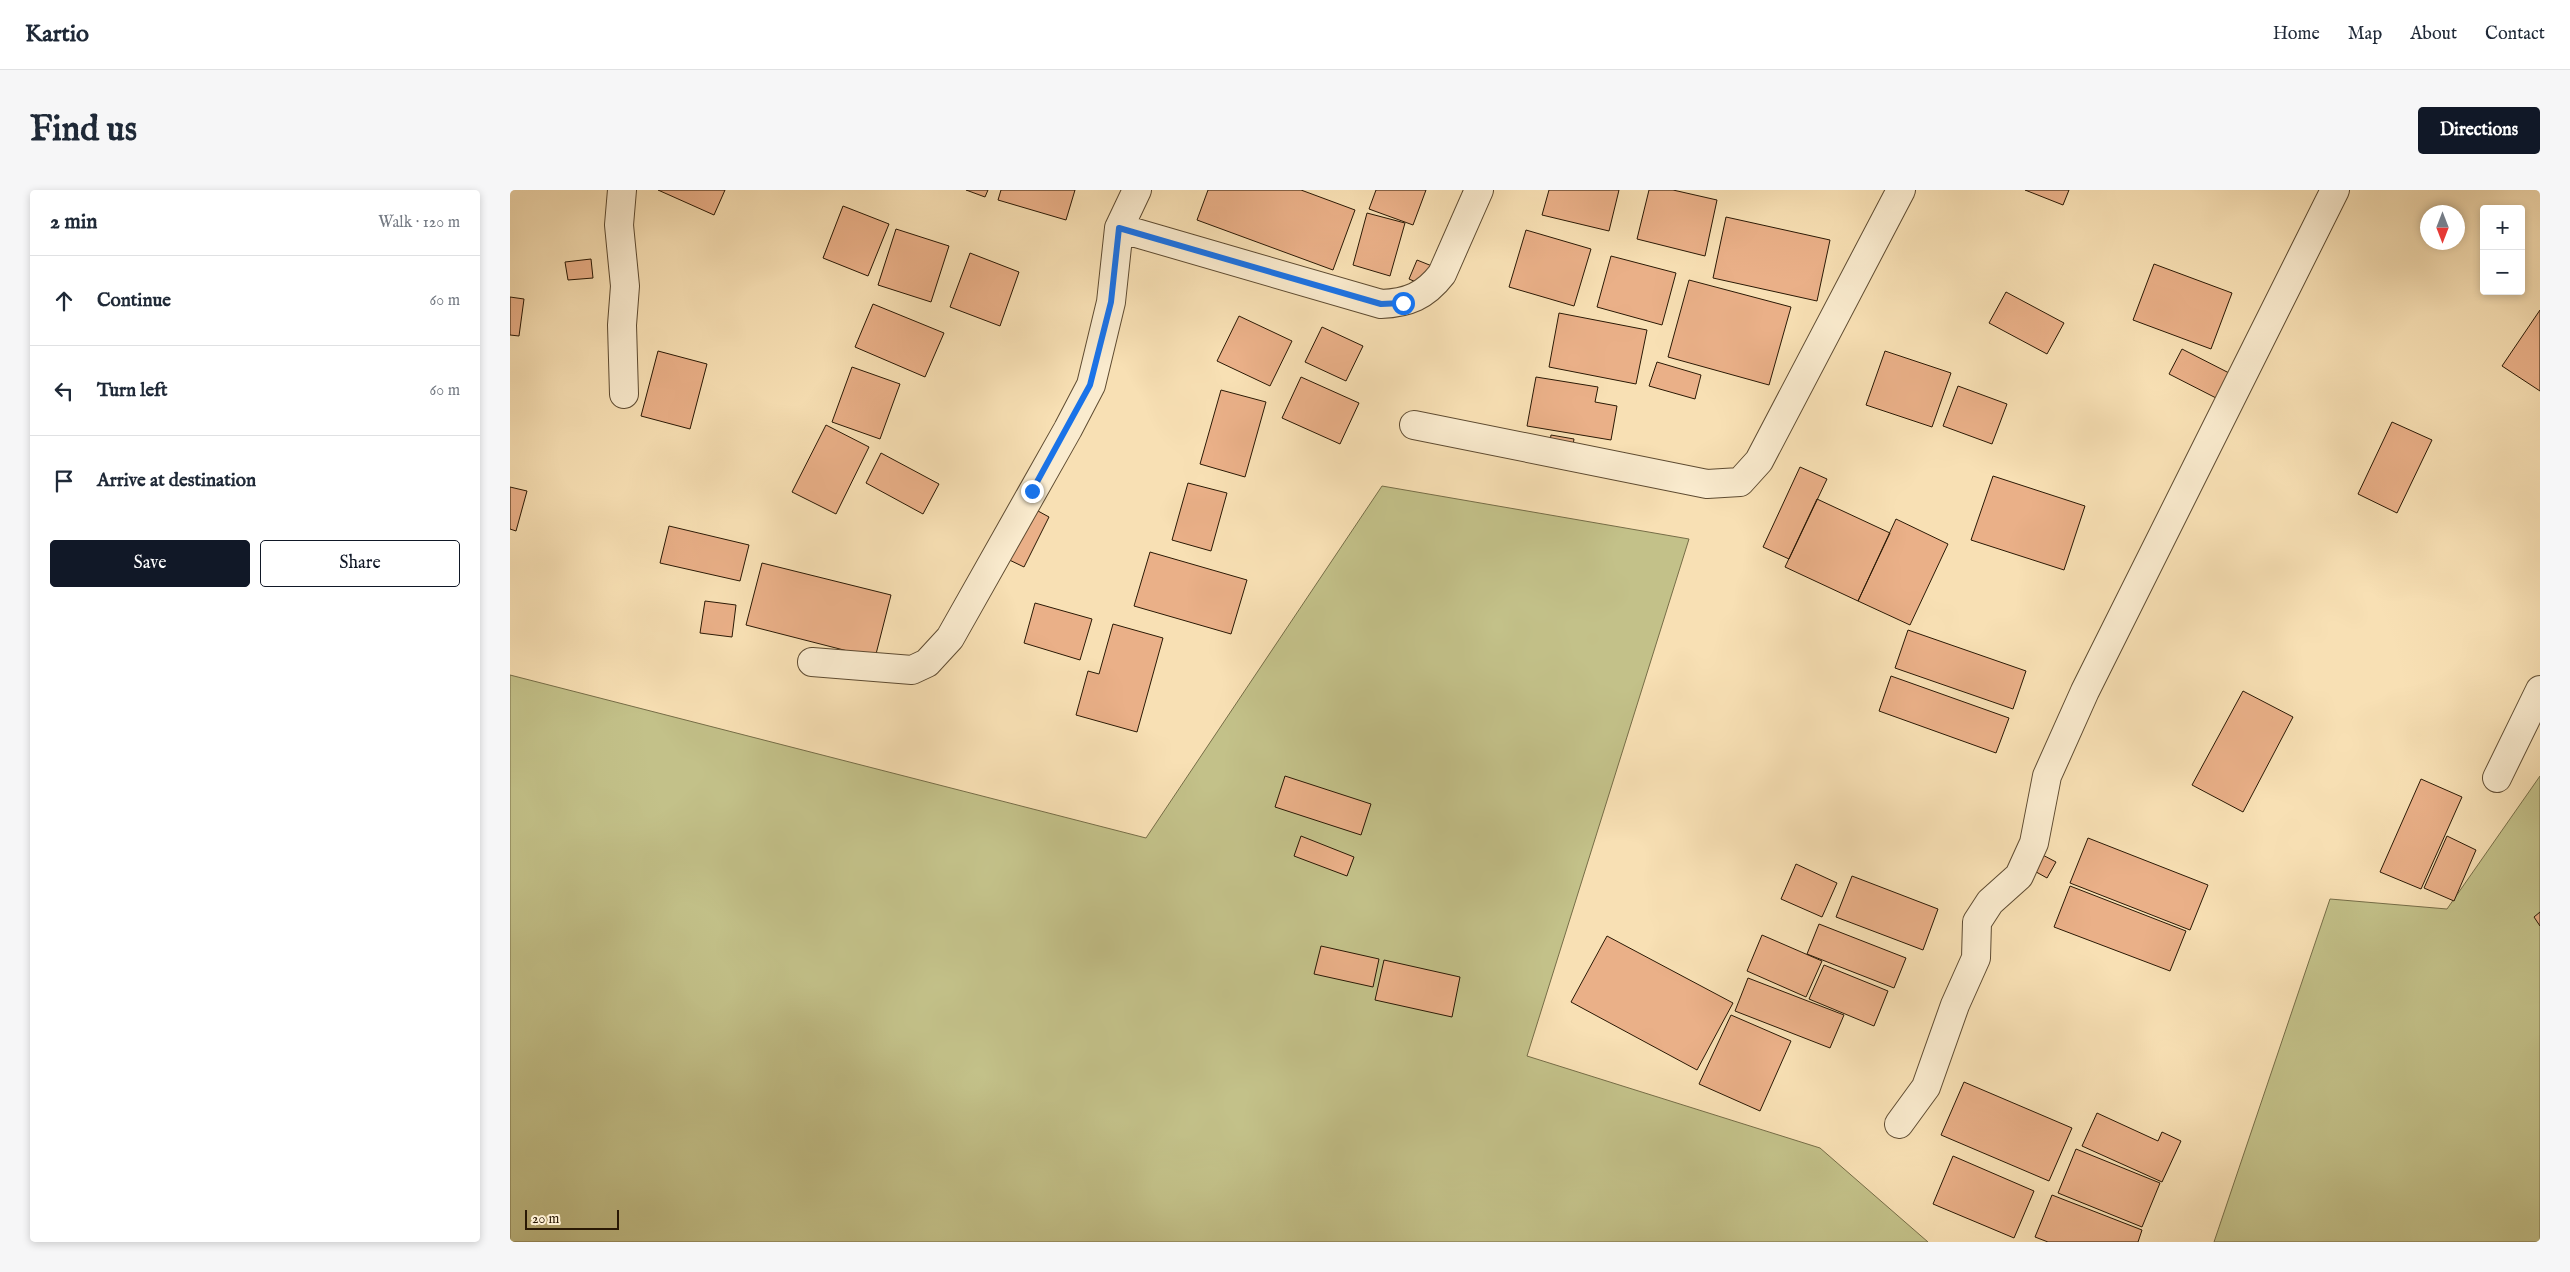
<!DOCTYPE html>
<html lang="en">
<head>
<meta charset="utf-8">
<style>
	:root { --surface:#fff; --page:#f6f6f7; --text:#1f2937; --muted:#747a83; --line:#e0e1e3; --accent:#111827 }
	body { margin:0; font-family:"IM FELL English",serif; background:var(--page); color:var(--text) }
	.controls { position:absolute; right:15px; top:15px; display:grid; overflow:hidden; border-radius:5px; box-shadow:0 2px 8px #0003 }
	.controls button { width:45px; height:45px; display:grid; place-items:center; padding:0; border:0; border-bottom:1px solid var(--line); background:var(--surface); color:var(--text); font:25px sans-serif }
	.compass { position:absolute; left:1910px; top:15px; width:45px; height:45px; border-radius:50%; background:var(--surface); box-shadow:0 2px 8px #0003; rotate:180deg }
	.scale { position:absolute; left:15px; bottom:12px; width:94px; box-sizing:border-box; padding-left:5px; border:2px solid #2a1905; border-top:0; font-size:14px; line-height:18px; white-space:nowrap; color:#2a1905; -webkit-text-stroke:4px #faebce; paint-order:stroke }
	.stop { position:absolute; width:15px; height:15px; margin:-11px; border:4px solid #1a73e8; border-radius:50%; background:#fff }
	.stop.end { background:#1a73e8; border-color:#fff; box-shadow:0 1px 5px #0008 }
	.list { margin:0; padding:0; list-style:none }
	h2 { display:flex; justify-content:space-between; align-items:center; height:65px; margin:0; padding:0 20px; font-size:21px }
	h2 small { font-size:16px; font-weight:400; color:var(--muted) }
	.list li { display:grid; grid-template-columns:32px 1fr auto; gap:15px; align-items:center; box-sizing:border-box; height:90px; padding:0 20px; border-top:1px solid var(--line) }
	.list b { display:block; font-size:19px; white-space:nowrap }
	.list em { font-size:16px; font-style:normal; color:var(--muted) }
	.actions { display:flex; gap:10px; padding:15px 20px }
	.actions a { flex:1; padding:11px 0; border:1px solid var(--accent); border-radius:5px; text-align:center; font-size:18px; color:var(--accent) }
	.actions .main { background:var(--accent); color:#fff }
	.icon { flex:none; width:28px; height:28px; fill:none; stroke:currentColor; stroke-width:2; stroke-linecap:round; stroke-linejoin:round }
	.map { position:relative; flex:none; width:2030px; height:1052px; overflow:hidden; border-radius:5px }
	header { display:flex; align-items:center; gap:30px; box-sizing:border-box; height:70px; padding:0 25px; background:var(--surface); border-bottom:1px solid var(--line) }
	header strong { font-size:24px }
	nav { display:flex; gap:28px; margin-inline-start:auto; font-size:18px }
	.intro { display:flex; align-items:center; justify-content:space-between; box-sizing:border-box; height:120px; padding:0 30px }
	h1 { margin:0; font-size:35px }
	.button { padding:12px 22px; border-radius:5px; background:var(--accent); color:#fff; font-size:18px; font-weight:700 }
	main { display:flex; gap:30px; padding:0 30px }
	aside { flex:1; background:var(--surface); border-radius:5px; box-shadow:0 2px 8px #0003 }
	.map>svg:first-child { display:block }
	.green { fill:#c3c189; stroke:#766d47 }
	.building { fill:#eab088; stroke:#2a1905 }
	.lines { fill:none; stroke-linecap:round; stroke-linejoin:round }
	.minor-casing { stroke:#5e4b31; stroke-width:30 }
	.minor { stroke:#faebce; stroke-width:28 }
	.route { stroke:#1a73e8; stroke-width:6 }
</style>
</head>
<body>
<header>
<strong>Kartio</strong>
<nav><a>Home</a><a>Map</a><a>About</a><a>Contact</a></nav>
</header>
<div class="intro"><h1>Find us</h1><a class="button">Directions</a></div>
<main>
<aside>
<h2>2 min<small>Walk · 120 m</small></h2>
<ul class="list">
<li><svg class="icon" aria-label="ahead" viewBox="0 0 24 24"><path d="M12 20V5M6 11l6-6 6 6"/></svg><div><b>Continue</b></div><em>60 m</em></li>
<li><svg class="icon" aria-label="left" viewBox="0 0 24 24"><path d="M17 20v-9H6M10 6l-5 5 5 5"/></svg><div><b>Turn left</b></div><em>60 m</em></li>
<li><svg class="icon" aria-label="arrive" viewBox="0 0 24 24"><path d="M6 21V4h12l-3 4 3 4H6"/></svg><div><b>Arrive at destination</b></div></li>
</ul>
<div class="actions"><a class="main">Save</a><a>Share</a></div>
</aside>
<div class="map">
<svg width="2030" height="1052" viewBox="0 0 2030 1052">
	<rect width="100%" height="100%" fill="#f8e0b4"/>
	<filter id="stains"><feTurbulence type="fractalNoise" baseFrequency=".004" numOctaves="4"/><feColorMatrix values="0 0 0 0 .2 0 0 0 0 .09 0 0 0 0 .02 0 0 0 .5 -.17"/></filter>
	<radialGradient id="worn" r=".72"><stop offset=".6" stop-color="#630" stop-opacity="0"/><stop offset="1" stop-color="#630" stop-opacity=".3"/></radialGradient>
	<path class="green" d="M 872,296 L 1179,349 L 1017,866 L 1310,958 L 1418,1052 L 0,1052 L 0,485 L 636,648 Z
		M 2030,586 L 2030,1052 L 1704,1052 L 1820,709 L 1937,719 Z"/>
	<path class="building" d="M 148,0 L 215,0 L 204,25 Z
		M 456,0 L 478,0 L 475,7 Z
		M 491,0 L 565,0 L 556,30 L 488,10 Z
		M 698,0 L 791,0 L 845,20 L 823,80 L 687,30 Z
		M 866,0 L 916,0 L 903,35 L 859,19 Z
		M 1039,0 L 1109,0 L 1099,41 L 1032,25 Z
		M 1139,0 L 1163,0 L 1207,10 L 1195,66 L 1127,49 Z
		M 1515,0 L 1559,0 L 1553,15 Z
		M 333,16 L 379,34 L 358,86 L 313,68 Z
		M 857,23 L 895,33 L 880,86 L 843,75 Z
		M 1216,27 L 1320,50 L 1307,111 L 1203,88 Z
		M 386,39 L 439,56 L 421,112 L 368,95 Z
		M 1016,40 L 1081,59 L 1064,116 L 999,97 Z
		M 460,63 L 509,82 L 490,136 L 440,117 Z
		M 1101,66 L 1166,83 L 1152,135 L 1087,117 Z
		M 81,69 L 83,88 L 58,90 L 55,72 Z
		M 907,70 L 922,76 L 915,96 L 899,89 Z
		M 1644,74 L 1722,103 L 1701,159 L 1623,130 Z
		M 1179,90 L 1281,117 L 1259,195 L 1158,167 Z
		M 1496,102 L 1554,133 L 1537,164 L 1479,133 Z
		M 0,107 L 14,109 L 9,146 L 0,145 Z
		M 363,114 L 434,143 L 415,187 L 345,157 Z
		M 2030,120 L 2030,201 L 1992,176 Z
		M 1049,123 L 1137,140 L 1126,194 L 1039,177 Z
		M 729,126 L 782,151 L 760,196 L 707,171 Z
		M 812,137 L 853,156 L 836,191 L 795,172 Z
		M 1672,159 L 1723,185 L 1710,210 L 1659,184 Z
		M 148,161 L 197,174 L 180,239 L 131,226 Z
		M 1375,161 L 1441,183 L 1422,237 L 1356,215 Z
		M 1147,172 L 1191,185 L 1185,209 L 1139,196 Z
		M 342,177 L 390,194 L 370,249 L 322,232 Z
		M 791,187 L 849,213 L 830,254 L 772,228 Z
		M 1026,187 L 1088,197 L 1085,212 L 1107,216 L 1101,250 L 1017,236 Z
		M 1448,196 L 1497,214 L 1482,254 L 1433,236 Z
		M 711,200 L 756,212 L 735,287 L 690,274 Z
		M 1882,232 L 1922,250 L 1887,323 L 1848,304 Z
		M 316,235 L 359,257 L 326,324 L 282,302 Z
		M 1041,245 L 1064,249 L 1062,261 L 1039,257 Z
		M 371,263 L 429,294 L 413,324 L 356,293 Z
		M 1290,277 L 1317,289 L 1279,369 L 1253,357 Z
		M 1483,286 L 1575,316 L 1554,380 L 1461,350 Z
		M 678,293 L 717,303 L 701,361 L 662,350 Z
		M 0,297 L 17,301 L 6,341 L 0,339 Z
		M 1307,309 L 1380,343 L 1348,411 L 1275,377 Z
		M 517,315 L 539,327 L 514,377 L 491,366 Z
		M 1386,329 L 1438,354 L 1400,435 L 1348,411 Z
		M 159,336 L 239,355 L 230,391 L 150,373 Z
		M 640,362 L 737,390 L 721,444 L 624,416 Z
		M 252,373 L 381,405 L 365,468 L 236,435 Z
		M 195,411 L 226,415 L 222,447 L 190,443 Z
		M 525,413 L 582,429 L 570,470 L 514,453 Z
		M 603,434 L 653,448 L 627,542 L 566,525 L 578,481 L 589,484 Z
		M 1398,440 L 1516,481 L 1503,519 L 1385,478 Z
		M 1381,486 L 1499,528 L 1486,563 L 1369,521 Z
		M 1733,501 L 1783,527 L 1733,622 L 1682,595 Z
		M 775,586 L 861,614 L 851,645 L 765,617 Z
		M 1911,589 L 1952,607 L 1911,699 L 1870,682 Z
		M 791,646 L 844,667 L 837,686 L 784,666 Z
		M 1937,646 L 1966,660 L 1944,711 L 1914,698 Z
		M 1578,648 L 1698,695 L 1680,740 L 1560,693 Z
		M 1527,662 L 1546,672 L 1537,688 L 1519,678 Z
		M 1286,674 L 1327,693 L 1312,727 L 1271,709 Z
		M 1342,686 L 1428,719 L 1413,760 L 1326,727 Z
		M 1560,696 L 1676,741 L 1660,781 L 1544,737 Z
		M 2030,722 L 2030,736 L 2024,727 Z
		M 1309,734 L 1396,768 L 1384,798 L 1297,764 Z
		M 1252,745 L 1312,771 L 1296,807 L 1237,781 Z
		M 1097,746 L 1223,813 L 1187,880 L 1061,812 Z
		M 811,756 L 869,769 L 863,797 L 804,784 Z
		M 874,770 L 950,787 L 942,827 L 865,810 Z
		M 1314,775 L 1378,801 L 1364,836 L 1299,809 Z
		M 1238,788 L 1334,825 L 1320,858 L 1225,821 Z
		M 1221,825 L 1281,851 L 1250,921 L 1189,894 Z
		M 1454,892 L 1562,938 L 1539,991 L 1431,945 Z
		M 1587,923 L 1648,951 L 1652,942 L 1671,951 L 1652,992 L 1572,956 Z
		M 1566,959 L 1650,993 L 1632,1037 L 1548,1003 Z
		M 1443,966 L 1524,1001 L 1504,1048 L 1423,1014 Z
		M 1542,1005 L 1632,1040 L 1628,1052 L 1538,1052 L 1525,1047 Z"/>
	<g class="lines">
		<defs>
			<path id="minor" d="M 112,0 L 109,35 L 115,96 L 112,135 L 114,204
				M 609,38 L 871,114 C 898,113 915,106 932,84 L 969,0
				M 904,235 L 1197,294 L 1230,292 L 1249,271 L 1391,0
				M 302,472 L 402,480 L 417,473 L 440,448 L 558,239 L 581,195 L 601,112 L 609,38 L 627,0
				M 1987,588 L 2030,500
				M 1389,934 L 1416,897 L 1445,815 L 1466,768 L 1467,732 L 1480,712 L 1509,686 L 1524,653 L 1537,586 L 1575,501 L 1825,0"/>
		</defs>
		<use href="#minor" class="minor-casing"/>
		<use href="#minor" class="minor"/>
	</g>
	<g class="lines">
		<path class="route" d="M 522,301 L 580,195 L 601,112 L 609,38 L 871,114 L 893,113"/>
	</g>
	<rect width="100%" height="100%" filter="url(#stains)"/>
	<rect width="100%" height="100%" fill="url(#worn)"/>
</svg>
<div class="controls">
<button>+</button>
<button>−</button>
</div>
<svg class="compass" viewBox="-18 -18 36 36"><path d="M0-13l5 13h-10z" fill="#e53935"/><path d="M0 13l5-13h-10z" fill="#747a83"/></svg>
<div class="scale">20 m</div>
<div class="stop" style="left:893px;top:113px"></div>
<div class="stop end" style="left:522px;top:301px"></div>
</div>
</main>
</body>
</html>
